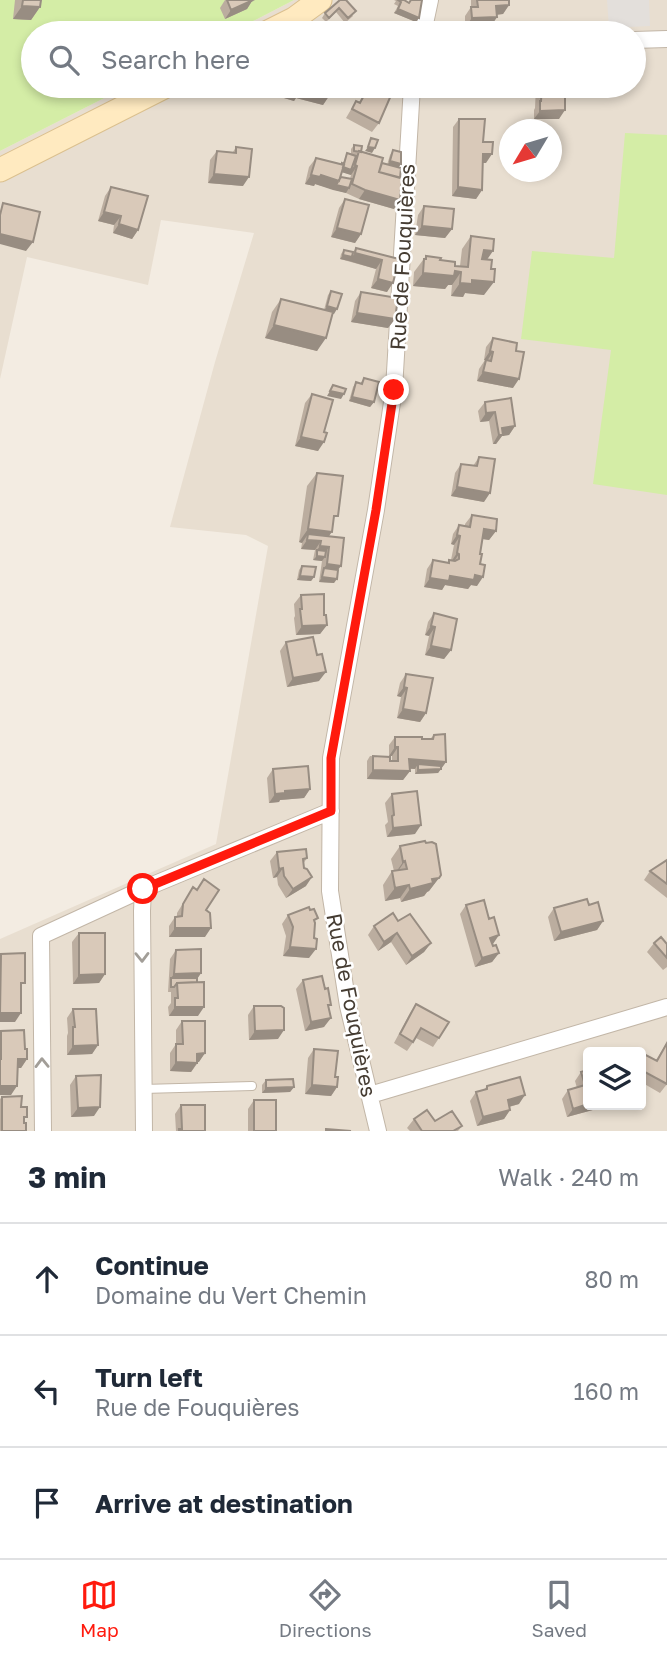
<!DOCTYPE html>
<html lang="en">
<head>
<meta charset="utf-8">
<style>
	:root { --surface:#fff; --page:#f6f6f7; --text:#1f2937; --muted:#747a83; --line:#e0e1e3; --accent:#ff1a0d }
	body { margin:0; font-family:"Golos Text",sans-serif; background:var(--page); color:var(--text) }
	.controls { position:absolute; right:21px; bottom:21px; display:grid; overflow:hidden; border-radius:7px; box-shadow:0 4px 10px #0003 }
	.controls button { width:63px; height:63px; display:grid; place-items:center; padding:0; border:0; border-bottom:2px solid var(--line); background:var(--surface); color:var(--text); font:35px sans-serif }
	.compass { position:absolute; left:499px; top:119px; width:63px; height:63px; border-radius:50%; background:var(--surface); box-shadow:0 4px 10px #0003; rotate:232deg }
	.stop { position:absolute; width:21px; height:21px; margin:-16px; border:5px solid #ff1a0d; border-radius:50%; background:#fff }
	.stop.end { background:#ff1a0d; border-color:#fff; box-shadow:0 2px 7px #0008 }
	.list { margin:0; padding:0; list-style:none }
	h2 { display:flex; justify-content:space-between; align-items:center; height:91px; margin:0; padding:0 28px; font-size:30px }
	h2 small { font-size:23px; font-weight:400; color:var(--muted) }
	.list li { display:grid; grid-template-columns:46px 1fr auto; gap:21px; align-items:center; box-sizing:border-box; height:112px; padding:0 28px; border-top:2px solid var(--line) }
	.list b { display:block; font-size:26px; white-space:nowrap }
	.list p { margin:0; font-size:23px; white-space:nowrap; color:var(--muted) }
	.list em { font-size:23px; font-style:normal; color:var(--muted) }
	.icon { flex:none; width:38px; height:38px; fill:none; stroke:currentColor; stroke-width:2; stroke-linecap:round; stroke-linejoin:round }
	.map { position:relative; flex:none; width:667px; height:1131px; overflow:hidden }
	.search { position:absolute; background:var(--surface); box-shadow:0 4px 10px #0003; left:21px; right:21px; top:21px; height:77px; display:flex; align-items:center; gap:18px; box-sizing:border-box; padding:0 24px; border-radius:38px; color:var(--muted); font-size:26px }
	.sheet { height:427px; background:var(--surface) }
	nav { display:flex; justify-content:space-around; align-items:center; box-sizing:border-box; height:98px; border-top:2px solid var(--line); background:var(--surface); font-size:19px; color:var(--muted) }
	nav a { display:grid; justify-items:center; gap:4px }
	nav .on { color:var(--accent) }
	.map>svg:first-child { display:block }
	.residential { fill:#e8ded0; fill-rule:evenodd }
	.green { fill:#d4eda6 }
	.parking { fill:#e3dfdb }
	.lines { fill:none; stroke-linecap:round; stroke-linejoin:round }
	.lane-casing { stroke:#c2b6a7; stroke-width:10 }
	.street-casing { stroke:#c2b6a7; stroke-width:18 }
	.secondary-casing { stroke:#dbc08e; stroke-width:25 }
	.lane { stroke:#fff; stroke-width:8 }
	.street { stroke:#fff; stroke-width:16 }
	.secondary { stroke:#ffeac0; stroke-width:23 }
	.wall { fill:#bbad9f; fill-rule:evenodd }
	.shaded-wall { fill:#988d82 }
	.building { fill:#d9c9b9; stroke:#988d82; stroke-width:2 }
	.oneway { stroke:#a29e98 }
	.route { stroke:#ff1a0d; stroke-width:9 }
	.labels { text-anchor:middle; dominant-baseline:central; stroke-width:5; stroke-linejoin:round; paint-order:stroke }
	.street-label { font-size:21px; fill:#453c32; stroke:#fff }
</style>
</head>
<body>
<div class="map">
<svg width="667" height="1131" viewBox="0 0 667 1131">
	<rect width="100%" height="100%" fill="#f3ece2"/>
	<path class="residential" d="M 294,0 L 667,0 L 667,1131 L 0,1131 L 0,939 L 216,844 L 268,546 L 246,535 L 170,527 L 215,362 L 254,233 L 161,220 L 148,285 L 27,257 L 0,379 L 0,151 L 128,86 L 634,86 L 634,33 L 230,33 ZM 510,130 L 552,130 L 552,172 L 510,172 ZM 588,1052 L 641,1052 L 641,1105 L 588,1105 Z"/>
	<path class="green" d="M 0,0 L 294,0 L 230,33 L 33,33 L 33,86 L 128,86 L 0,151 Z
		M 625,133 L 667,135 L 667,495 L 593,484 L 611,350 L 521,339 L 532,251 L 614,258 Z"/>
	<path class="parking" d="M 607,0 L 649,0 L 650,26 L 609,28 Z"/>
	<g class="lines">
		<defs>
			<path id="lane" d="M 143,1089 L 252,1086"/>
			<path id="street" d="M 423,33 L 430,0
				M 634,40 L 667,39
				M 143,889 L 142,911 L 144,1131
				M 370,1095 L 667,1007
				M 43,1131 L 41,936 L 143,889 L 331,811
				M 378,1131 L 348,1006 L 330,891 L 331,758 L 376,510 L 394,389 L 412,86"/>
			<path id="secondary" d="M 266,33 L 294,19 L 320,0
				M 0,170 L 166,86"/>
		</defs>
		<use href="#lane" class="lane-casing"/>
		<use href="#street" class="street-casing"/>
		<use href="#secondary" class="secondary-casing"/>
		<use href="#lane" class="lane"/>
		<use href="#street" class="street"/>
		<use href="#secondary" class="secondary"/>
	</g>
	<path class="wall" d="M 15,0 L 41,0 L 40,7 L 31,20 L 13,19 Z
		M 225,0 L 255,0 L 252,1 L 247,9 L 225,19 L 220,8 Z
		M 340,0 L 353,16 L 345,23 L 336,12 L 326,22 L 322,18 L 325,13 Z
		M 394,0 L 404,0 L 409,3 L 410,0 L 422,0 L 416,22 L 394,13 L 398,6 L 394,4 L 396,1 Z
		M 471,0 L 509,0 L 509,5 L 503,14 L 497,15 L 497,17 L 491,26 L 465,27 L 465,16 L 471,7 Z
		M 287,86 L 331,86 L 329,96 L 323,105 L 296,98 L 294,101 L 284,98 Z
		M 367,86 L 395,86 L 379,123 L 372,132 L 346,118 L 356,101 L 359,103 Z
		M 536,86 L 570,86 L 565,86 L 559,119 L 534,119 L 534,110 L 535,108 Z
		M 459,119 L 483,142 L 486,163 L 483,163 L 482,190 L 476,199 L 452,196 L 453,127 Z
		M 354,145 L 361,152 L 382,163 L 387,165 L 390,155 L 393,150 L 401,164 L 398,168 L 394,209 L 359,199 L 346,193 L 315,184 L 314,186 L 305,184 L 309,167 L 316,158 L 341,164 L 343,163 L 347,153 L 351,154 L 351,149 ZM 342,172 L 351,175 L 350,179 L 341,177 Z
		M 236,147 L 243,186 L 208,183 L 210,160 L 217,151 L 233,152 Z
		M 111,187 L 138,230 L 132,239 L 113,233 L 114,225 L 98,221 L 105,196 Z
		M 345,199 L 361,234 L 355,243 L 331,237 L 339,208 Z
		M 424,206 L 452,229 L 445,238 L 415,235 L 418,215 Z
		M 471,236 L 487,260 L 484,295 L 465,293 L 463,297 L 451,296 L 452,285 L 448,285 L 445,289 L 413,286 L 414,272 L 426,256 L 455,266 L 460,266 L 462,249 Z
		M 356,248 L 399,259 L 387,292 L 371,288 L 376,269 L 340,259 L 341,254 L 344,250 L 353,252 Z
		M 331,291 L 334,314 L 333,314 L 317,351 L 265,338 L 272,312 L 281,299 L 324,310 L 328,295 Z
		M 361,292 L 395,319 L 388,328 L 351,322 L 355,301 Z
		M 493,338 L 513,388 L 477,381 L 479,369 L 485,360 L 484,360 L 486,347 Z
		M 364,378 L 374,402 L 370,407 L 349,401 L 353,387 L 356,382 L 360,384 Z
		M 312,394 L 324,432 L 318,451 L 295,446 L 305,403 Z
		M 485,402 L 515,426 L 509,435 L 502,436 L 496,444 L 493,444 L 489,421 L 480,422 L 478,411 Z
		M 479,457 L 484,502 L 451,496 L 455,473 L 461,464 L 473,466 Z
		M 317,473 L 333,523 L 329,536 L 338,570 L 334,583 L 319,582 L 322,561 L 313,560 L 315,550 L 301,549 L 302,543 L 299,542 L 307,486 Z
		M 472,515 L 496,531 L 489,540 L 482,539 L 477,586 L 471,585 L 468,589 L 445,585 L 442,590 L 424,587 L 427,569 L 433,560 L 447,563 L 449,560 L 451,560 L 454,545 L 451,544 L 453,534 L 459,525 L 465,526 L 465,524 Z
		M 302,566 L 314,577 L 311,581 L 297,580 L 299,570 Z
		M 301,595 L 327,625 L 320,634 L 296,635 L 294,618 L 295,616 L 294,604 Z
		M 434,613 L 451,650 L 444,659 L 425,655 L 429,636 L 425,635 L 428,622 Z
		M 286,642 L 319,681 L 287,687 L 280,651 Z
		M 406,674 L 426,713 L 420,722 L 397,718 L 401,697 L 397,696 L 400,683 Z
		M 434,735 L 446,762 L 438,773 L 415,774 L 415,769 L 410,769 L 410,771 L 403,780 L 367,779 L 367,761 L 370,756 L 387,757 L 390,761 L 392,761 L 392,756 L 389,756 L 389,745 L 395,737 L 430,739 Z
		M 273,769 L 310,789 L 304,798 L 280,800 L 279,802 L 269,803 L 267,778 Z
		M 392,794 L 415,834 L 387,837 L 385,825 L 388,822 L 385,803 Z
		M 400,846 L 441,875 L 429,891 L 427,892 L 424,896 L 401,902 L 400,898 L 385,901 L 383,885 L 392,871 L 394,871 L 391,859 Z
		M 277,852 L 307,858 L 303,864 L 306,886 L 286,898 L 278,885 L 277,877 L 273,878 L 270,861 Z
		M 667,860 L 667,898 L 644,880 L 650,871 Z
		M 193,887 L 206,910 L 205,937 L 169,937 L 169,926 L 175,917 L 177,916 L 177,913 Z
		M 466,905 L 499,953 L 492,962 L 475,967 L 460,914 Z
		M 589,905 L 603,921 L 597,930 L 554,941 L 548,917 L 554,908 Z
		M 288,915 L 315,922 L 309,958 L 283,956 L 286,936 L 282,924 Z
		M 398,921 L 431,943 L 424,952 L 406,965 L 391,942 L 378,951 L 368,935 L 374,926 Z
		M 79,933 L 105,974 L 99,983 L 73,984 L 72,942 Z
		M 654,943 L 667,944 L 667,967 L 663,970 L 647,952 Z
		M 176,950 L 201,973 L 197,979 L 198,1016 L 169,1016 L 168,1007 L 171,1003 L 171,992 L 168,992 L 170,959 Z
		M 303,980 L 329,1008 L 324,1027 L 305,1031 L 296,989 Z
		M 416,1004 L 439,1038 L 433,1047 L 416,1038 L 407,1051 L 394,1043 L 410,1013 Z
		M 254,1006 L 278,1039 L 249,1040 L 248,1015 Z
		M 73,1009 L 98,1045 L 92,1054 L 67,1055 L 67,1036 L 68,1033 L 67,1018 Z
		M 182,1021 L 205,1053 L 191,1072 L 170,1071 L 170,1053 L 176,1044 L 176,1030 Z
		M 1,1031 L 25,1049 L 27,1059 L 21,1068 L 18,1068 L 11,1095 L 0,1095 L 0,1032 Z
		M 667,1042 L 667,1084 L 660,1093 L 641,1082 L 641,1052 L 656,1060 Z
		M 314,1049 L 335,1077 L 337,1087 L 331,1096 L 305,1094 L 308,1058 Z
		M 588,1070 L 588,1105 L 602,1105 L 600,1108 L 567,1117 L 562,1099 L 568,1090 L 577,1088 L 575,1081 L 581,1072 Z
		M 76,1076 L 94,1116 L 71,1117 L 70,1085 Z
		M 266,1080 L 294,1087 L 290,1092 L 262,1093 L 262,1085 Z
		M 487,1086 L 519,1104 L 509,1107 L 510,1110 L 504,1119 L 477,1126 L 470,1101 L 476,1092 L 484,1090 Z
		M 2,1097 L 21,1107 L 26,1131 L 0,1131 L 0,1099 Z
		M 254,1100 L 276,1131 L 248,1131 L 248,1109 Z
		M 181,1105 L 205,1131 L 176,1131 L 175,1114 Z
		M 414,1119 L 435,1121 L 462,1126 L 458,1131 L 410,1131 L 407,1128 Z"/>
	<path class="shaded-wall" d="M 248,0 L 255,0 L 252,1 L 247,9 L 225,19 L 231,10 Z
		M 509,5 L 503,14 L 490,15 L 496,6 Z
		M 22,6 L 40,7 L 31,20 L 13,19 Z
		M 398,9 L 419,18 L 416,22 L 394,13 Z
		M 497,17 L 491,26 L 465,27 L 472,18 Z
		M 290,89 L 302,89 L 329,96 L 323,105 L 296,98 L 294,101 L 284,98 Z
		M 565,110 L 559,119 L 534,119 L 540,111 Z
		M 368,147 L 375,148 L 372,153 L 365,151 Z
		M 483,154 L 492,154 L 486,163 L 477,163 Z
		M 390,161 L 401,164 L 397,169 L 387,166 Z
		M 355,165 L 357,166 L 351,175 L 338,171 L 341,167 L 351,170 Z
		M 214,174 L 249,177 L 243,186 L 208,183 Z
		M 311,175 L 321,175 L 339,181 L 333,190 L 315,184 L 314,186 L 305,184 Z
		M 336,185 L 349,188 L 346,193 L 333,190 Z
		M 458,187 L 482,190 L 476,199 L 452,196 Z
		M 365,190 L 400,200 L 394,209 L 359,199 Z
		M 104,212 L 121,216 L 114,225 L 98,221 Z
		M 119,224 L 138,230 L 132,239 L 113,233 Z
		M 422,226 L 452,229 L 445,238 L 415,235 Z
		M 337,228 L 361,234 L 355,243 L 331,237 Z
		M 0,234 L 33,242 L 26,251 L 0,244 Z
		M 484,250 L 493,251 L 484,264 L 474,263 Z
		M 355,253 L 382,260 L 376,269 L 349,261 Z
		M 343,255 L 352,257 L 349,261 L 340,259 Z
		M 455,271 L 461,272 L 452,285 L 448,285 L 445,289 L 413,286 L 423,273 Z
		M 378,279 L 393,283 L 387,292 L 371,288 Z
		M 472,280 L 494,282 L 484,295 L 465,293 L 463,297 L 451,296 L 460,283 Z
		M 327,306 L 337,309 L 334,314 L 324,311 Z
		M 357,313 L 395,319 L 388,328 L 351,322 Z
		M 274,325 L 326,338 L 317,351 L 265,338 Z
		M 490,351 L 493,352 L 487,361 L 484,360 Z
		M 483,372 L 519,379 L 513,388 L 477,381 Z
		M 330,391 L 344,394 L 341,399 L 327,396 Z
		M 352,397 L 374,402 L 370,407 L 349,401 Z
		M 495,412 L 489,421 L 480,422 L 486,413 Z
		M 515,426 L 509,435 L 502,436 L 496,444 L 493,444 L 502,428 Z
		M 301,437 L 324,442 L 318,451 L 295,446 Z
		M 457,487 L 490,493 L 484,502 L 451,496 Z
		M 308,529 L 332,532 L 322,545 L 321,541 L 315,550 L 301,549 L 307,540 L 308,534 L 302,543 L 299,542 Z
		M 484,529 L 496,531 L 489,540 L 477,538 Z
		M 457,535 L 460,536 L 454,545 L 451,544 Z
		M 320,546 L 329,547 L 323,556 L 317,550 Z
		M 457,553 L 459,554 L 453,563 L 451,562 Z
		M 317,556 L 325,557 L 322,561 L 313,560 Z
		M 327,564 L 341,566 L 334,575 L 324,568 L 320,573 Z
		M 475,575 L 483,577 L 477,586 L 471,585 L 468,589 L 445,585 L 442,590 L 424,587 L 430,578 L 450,576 Z
		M 300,576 L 314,577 L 311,581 L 297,580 Z
		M 322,577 L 337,579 L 334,583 L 319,582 Z
		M 327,625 L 320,634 L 296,635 L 302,626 Z
		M 431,626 L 435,627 L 429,636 L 425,635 Z
		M 431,646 L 451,650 L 444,659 L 425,655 Z
		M 326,672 L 319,681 L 287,687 L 293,678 Z
		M 404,687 L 407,688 L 401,697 L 397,696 Z
		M 403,709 L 426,713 L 420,722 L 397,718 Z
		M 395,747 L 398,747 L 392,756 L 389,756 Z
		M 409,759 L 446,762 L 438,773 L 415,774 L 418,770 L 418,764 L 415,769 L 403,768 Z
		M 373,770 L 410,771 L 403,780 L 367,779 Z
		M 310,789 L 304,798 L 280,800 L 279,802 L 269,803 L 275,794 L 285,791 Z
		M 421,825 L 415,834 L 387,837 L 393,828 Z
		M 405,861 L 396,874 L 394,875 L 403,862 Z
		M 283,868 L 277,877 L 273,878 L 279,869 Z
		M 312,877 L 306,886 L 286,898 L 293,889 Z
		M 439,878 L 429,891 L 427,892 L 424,896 L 401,902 L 410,889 L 432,879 Z
		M 409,885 L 400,898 L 385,901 L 395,888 Z
		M 603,921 L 597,930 L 554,941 L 561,932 Z
		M 175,928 L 211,928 L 205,937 L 169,937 Z
		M 397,933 L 391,942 L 378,951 L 384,942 Z
		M 499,935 L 493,944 L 484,947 L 490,938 Z
		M 431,943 L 424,952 L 406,965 L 412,956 Z
		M 290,947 L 316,949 L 309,958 L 283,956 Z
		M 499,953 L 492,962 L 475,967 L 482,958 Z
		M 201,973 L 195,982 L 171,978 L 174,974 Z
		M 105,974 L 99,983 L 73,984 L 79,975 Z
		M 175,1007 L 204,1007 L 198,1016 L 169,1016 Z
		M 0,1013 L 21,1013 L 15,1022 L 0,1022 Z
		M 331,1018 L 324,1027 L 305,1031 L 311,1022 Z
		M 284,1030 L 278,1039 L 249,1040 L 255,1031 Z
		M 98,1045 L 92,1054 L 67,1055 L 73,1046 Z
		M 205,1053 L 199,1062 L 191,1062 L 197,1054 Z
		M 18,1059 L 27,1059 L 21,1068 L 12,1068 Z
		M 176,1062 L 197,1063 L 191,1072 L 170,1071 Z
		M 312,1085 L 337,1087 L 331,1096 L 305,1094 Z
		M 0,1086 L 17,1086 L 11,1095 L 0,1095 Z
		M 294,1087 L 290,1092 L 262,1093 L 266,1088 Z
		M 525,1095 L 519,1104 L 501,1109 L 508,1100 Z
		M 588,1104 L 602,1105 L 600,1108 L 567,1117 L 573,1109 Z
		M 100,1107 L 94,1116 L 71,1117 L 78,1108 Z
		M 510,1110 L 504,1119 L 477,1126 L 483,1117 Z"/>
	<path class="building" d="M 23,0 L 41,0 L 40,7 L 22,6 Z
		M 227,0 L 253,0 L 231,10 Z
		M 340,0 L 346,0 L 356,11 L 348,18 L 339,8 L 329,18 L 325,13 Z
		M 398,0 L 404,0 L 409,3 L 411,0 L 422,0 L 419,18 L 398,9 L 401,2 Z
		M 477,0 L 509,0 L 509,5 L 496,6 L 497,17 L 472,18 L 471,7 L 478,7 Z
		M 291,86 L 331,86 L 329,96 L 302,89 L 300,92 L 290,89 Z
		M 369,86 L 395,86 L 379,123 L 352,109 L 356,101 L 360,103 Z
		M 542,86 L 565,86 L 565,110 L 540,111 L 540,101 L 541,101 Z
		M 459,119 L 485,119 L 483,142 L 493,142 L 492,154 L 483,154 L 482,190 L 458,187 Z
		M 371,138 L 378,140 L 375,148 L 368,147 Z
		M 354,145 L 362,146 L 361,152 L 354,151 Z
		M 236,147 L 252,149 L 249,177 L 214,174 L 217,151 L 236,153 Z
		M 393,150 L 401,152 L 401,164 L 390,161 Z
		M 359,151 L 383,158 L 379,172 L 402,178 L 400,200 L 365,190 L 352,184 L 357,166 L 355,165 Z
		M 347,153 L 356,156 L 351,170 L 343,167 L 344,165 L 342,164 L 342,163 L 344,164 Z
		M 316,158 L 344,165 L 339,181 L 321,175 L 320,177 L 311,175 Z
		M 382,163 L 401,168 L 400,178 L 379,172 Z
		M 341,177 L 352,179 L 349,188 L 336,185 Z
		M 111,187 L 148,196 L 138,230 L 119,224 L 121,216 L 104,212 Z
		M 345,199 L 369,205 L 361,234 L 337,228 Z
		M 3,203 L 40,212 L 33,242 L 0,234 L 0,215 Z
		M 424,206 L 454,209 L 452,229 L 422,226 Z
		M 471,236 L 494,239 L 493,251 L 484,250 L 482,259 L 492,260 L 491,269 L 495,269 L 494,282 L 472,280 L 472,284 L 460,283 L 461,272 L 455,271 L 454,276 L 423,273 L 424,259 L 426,259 L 426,256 L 441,258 L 440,260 L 455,262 L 455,266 L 468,267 Z
		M 356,248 L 399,259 L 393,283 L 378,279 L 382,260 L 355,253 Z
		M 344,250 L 353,252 L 352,257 L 343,255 Z
		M 331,291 L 342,294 L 337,309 L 327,306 Z
		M 361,292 L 398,298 L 395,319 L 357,313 Z
		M 281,299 L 333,312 L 326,338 L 274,325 Z
		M 493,338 L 517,343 L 516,351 L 524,352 L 519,379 L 483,372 L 486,360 L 491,361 L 493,352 L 490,351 Z
		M 364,378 L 379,382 L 374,402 L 352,397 L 356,382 L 362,384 Z
		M 333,385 L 346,389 L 344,394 L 330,391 Z
		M 312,394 L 333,400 L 324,432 L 327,433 L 324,442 L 301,437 Z
		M 511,398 L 515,426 L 502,428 L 503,435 L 499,435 L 495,412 L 486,413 L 485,402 Z
		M 479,457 L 495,459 L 490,493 L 457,487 L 461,464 L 477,466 Z
		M 317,473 L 343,476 L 338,516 L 334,516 L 332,532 L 308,529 Z
		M 472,515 L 497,519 L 496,531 L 484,529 L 480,554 L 482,554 L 480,564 L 485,565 L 483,577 L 475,575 L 474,580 L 450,576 L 449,581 L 430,578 L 433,560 L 449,563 L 449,560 L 455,561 L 459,559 L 459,554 L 457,553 L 460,536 L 457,535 L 459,525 L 470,527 Z
		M 308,534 L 344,538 L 341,566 L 327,564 L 329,547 L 320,546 L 321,541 L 307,540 Z
		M 317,550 L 326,551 L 325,557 L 317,556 Z
		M 302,566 L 316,567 L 314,577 L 300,576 Z
		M 324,568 L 338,570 L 337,579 L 322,577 Z
		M 324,594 L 324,615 L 326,615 L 327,625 L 302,626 L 300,609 L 302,609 L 301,595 Z
		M 434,613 L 457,619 L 451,650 L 431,646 L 435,627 L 431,626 Z
		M 313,637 L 317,655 L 322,654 L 326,672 L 293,678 L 286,642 Z
		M 406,674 L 433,678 L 426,713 L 403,709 L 407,688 L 404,687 Z
		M 445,734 L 446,762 L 409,759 L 410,771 L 373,770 L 373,756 L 390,757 L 390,761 L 398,761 L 398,747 L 395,747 L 395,737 L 422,737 L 422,739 L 433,739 L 434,735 Z
		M 418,764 L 441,766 L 441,769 L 418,770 Z
		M 308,766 L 310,789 L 285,791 L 285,793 L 275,794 L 273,769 Z
		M 417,791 L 421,825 L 393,828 L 392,816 L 394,815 L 392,794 Z
		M 425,841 L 426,843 L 432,842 L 436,844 L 441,875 L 439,878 L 432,879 L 433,883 L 410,889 L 409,885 L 395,888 L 392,871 L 407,869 L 405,861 L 403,862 L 400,846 Z
		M 306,849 L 307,858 L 303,859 L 304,868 L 307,869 L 312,877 L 293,889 L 284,876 L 283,868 L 279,869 L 277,852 Z
		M 667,860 L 667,884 L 650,871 Z
		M 204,879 L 219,890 L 206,910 L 210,913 L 211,928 L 175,928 L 175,917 L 182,916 L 183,904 L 193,887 L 197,890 Z
		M 587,899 L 589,905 L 598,902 L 603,921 L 561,932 L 554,908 Z
		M 484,900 L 489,919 L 494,917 L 499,935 L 490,938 L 493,946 L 496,945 L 499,953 L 482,958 L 466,905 Z
		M 309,907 L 310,910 L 314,909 L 318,918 L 314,920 L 315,923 L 314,938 L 317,939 L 316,949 L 290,947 L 293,927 L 288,915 Z
		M 393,913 L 398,921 L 410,914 L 431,943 L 412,956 L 397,933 L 384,942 L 374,926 Z
		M 79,933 L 105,933 L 105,974 L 79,975 Z
		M 661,937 L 667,944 L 667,958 L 654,943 Z
		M 201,949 L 201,973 L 174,974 L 176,950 Z
		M 25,953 L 25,983 L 21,983 L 21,1013 L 0,1013 L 1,954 Z
		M 322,976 L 325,989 L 328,988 L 331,1005 L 328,1005 L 331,1018 L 311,1022 L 303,980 Z
		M 171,978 L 197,978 L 197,982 L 177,983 L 174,987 L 171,987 Z
		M 204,982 L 204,1007 L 175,1007 L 175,998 L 178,998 L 177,983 Z
		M 416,1004 L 449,1022 L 439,1038 L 421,1028 L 413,1042 L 400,1034 Z
		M 254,1006 L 281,1006 L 284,1008 L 284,1030 L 255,1031 Z
		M 73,1009 L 96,1009 L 98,1045 L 73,1046 L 73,1027 L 75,1027 Z
		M 182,1021 L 205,1021 L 205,1053 L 197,1054 L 197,1063 L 176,1062 L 176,1044 L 183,1044 Z
		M 24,1030 L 25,1049 L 27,1049 L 27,1059 L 18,1059 L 17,1086 L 0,1086 L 0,1059 L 1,1059 L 1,1031 Z
		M 667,1043 L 667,1084 L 641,1070 L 640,1052 L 657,1061 Z
		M 314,1049 L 338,1051 L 335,1077 L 338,1077 L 337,1087 L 312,1085 Z
		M 588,1070 L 588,1104 L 573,1109 L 568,1090 L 585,1085 L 581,1072 Z
		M 101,1075 L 100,1107 L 78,1108 L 76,1076 Z
		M 520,1077 L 525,1095 L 508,1100 L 510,1110 L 483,1117 L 476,1092 L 487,1089 L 487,1086 Z
		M 293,1079 L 294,1087 L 266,1088 L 266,1080 Z
		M 22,1096 L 21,1107 L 27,1107 L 27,1117 L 24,1117 L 24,1123 L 26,1123 L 26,1131 L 2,1131 L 2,1097 Z
		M 254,1100 L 276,1100 L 276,1131 L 254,1131 Z
		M 181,1105 L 205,1105 L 205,1131 L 179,1131 L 179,1129 L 182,1129 Z
		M 427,1110 L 435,1121 L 452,1111 L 462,1126 L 453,1131 L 422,1131 L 414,1119 Z
		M 326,1129 L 351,1131 L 326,1131 Z"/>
	<defs><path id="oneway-chevron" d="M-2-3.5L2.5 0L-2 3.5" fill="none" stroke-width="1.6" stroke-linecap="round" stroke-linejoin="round" transform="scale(1.75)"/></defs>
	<g class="oneway">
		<use href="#oneway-chevron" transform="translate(142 957) rotate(89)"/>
		<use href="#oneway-chevron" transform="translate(42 1063) rotate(-91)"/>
	</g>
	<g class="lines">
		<path class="route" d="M 143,889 L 331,811 L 331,758 L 376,510 L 394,390"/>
	</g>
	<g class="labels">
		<g class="street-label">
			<text transform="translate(402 257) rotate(-87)">Rue de Fouquières</text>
			<text transform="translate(352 1005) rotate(79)">Rue de Fouquières</text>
		</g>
	</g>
</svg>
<div class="controls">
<button><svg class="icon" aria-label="layers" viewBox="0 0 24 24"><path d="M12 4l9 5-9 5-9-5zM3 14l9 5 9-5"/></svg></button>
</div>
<svg class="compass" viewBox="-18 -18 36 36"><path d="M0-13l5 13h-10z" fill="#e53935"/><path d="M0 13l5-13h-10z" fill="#747a83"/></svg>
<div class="stop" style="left:143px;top:889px"></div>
<div class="stop end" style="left:394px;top:390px"></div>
<div class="search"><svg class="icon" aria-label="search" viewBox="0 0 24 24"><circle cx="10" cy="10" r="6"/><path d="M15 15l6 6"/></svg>Search here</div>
</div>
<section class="sheet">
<h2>3 min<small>Walk · 240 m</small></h2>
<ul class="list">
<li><svg class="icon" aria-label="ahead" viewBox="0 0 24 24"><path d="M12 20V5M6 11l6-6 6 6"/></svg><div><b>Continue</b><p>Domaine du Vert Chemin</p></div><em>80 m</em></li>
<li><svg class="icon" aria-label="left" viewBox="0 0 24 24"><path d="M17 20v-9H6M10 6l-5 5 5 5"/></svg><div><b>Turn left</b><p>Rue de Fouquières</p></div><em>160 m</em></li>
<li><svg class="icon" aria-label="arrive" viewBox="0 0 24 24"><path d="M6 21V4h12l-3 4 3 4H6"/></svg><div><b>Arrive at destination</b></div></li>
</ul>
</section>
<nav>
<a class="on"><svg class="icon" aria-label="map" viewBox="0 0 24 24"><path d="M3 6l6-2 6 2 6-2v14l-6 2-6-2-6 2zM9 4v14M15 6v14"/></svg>Map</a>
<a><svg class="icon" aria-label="directions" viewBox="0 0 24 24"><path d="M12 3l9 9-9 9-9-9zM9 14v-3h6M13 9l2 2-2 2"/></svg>Directions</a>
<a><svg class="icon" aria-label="saved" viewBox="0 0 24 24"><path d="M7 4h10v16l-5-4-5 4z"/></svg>Saved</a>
</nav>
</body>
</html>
